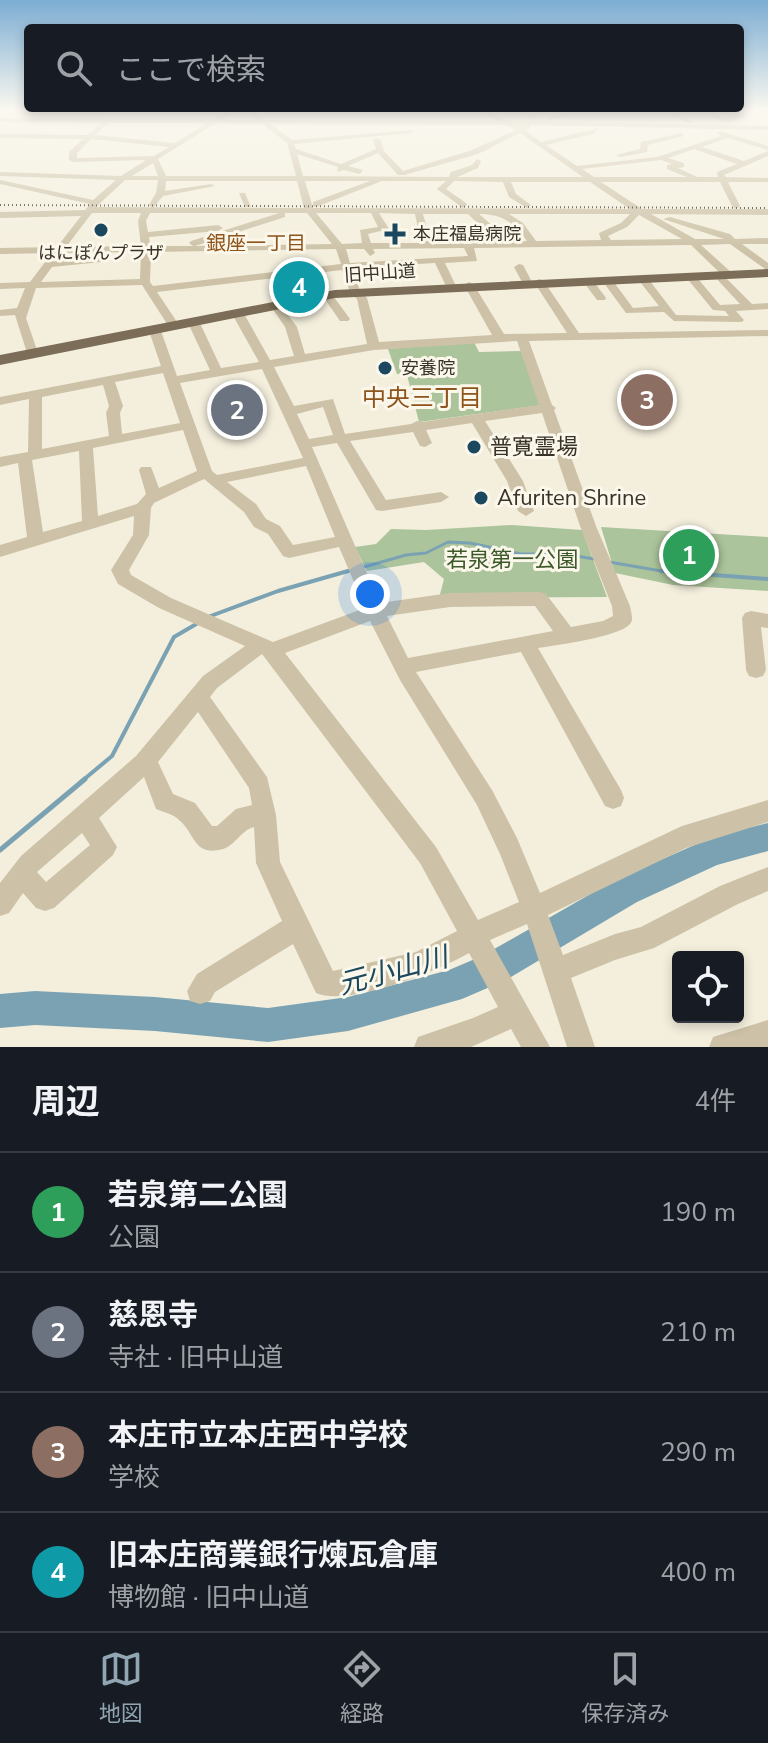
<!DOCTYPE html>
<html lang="ja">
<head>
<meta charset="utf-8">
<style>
	:root { --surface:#171b24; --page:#242831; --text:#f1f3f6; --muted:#9ea1a6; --line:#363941; --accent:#91a6b2 }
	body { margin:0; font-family:"Nunito Sans","Noto Sans JP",sans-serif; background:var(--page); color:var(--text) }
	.controls { position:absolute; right:24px; bottom:24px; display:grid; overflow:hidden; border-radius:8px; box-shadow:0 4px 12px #0003 }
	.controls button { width:72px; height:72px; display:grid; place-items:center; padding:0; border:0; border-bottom:2px solid var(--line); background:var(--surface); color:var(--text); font:40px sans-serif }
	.you { position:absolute; left:370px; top:594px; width:28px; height:28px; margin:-20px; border:6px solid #fff; border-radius:50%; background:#1a73e8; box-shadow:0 0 0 12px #1a73e833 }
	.badge { display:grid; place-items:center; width:52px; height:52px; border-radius:50%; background:var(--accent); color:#fff; font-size:26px; font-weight:700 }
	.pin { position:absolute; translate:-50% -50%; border:4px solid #fff; box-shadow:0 2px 8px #0006 }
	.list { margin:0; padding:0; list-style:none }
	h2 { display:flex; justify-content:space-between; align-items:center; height:104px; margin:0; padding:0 32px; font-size:34px }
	h2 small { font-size:26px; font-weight:400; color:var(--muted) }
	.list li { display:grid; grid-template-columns:52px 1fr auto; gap:24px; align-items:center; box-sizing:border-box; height:120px; padding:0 32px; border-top:2px solid var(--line) }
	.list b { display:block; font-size:30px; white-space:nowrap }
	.list p { margin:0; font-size:26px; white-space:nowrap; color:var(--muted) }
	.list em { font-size:26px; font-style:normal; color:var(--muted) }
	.icon { flex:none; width:44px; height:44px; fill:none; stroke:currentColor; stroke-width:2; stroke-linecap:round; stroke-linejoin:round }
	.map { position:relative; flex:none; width:768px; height:1047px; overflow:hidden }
	.search { position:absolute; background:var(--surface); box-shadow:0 4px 12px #0003; left:24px; right:24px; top:24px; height:88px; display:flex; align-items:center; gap:20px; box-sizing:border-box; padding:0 28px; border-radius:8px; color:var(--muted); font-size:30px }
	.sheet { height:584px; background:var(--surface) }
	nav { display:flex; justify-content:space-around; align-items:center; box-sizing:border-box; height:112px; border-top:2px solid var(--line); background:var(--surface); font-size:22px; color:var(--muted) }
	nav a { display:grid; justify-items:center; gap:4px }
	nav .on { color:var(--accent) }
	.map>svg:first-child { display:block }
	.green { fill:#acc49b }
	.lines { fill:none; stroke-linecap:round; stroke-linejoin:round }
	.stream-far2 { stroke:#7aa2b3; stroke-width:3 }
	.stream-far1 { stroke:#7aa2b3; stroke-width:4 }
	.stream { stroke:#7aa2b3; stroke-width:5 }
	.river { fill:#7aa2b3; fill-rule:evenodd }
	.minor { fill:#cdc2a7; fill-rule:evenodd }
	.major { fill:#7c6d58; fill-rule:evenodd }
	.rail { stroke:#393228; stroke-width:2; stroke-dasharray:1 3; stroke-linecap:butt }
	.poi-dot { fill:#1b485e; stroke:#fbf7ea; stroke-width:3 }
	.labels { text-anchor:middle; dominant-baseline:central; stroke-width:6; stroke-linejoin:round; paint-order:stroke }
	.far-poi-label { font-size:18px; fill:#393228; stroke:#fbf7ea; text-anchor:start }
	.far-street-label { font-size:18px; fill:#393228; stroke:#fbf7ea }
	.far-neighbourhood-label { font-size:20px; fill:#8d541c; stroke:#fbf7ea }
	.poi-label { font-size:22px; fill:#393228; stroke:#fbf7ea; text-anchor:start }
	.park-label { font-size:22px; fill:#3c592a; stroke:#fbf7ea }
	.neighbourhood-label { font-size:24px; fill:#8d541c; stroke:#fbf7ea }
	.near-water-label { font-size:28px; font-style:italic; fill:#1b485e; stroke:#fbf7ea }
</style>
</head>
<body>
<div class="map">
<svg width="768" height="1047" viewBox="0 0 768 1047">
	<rect width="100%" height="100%" fill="#f4efdd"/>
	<path class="green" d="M 474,342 L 479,352 L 522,351 L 542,405 L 419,422 L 407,375 L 397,374 L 388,349 Z
		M 512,525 L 582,530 L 607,597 L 439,598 L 444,579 L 424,562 L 367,571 L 355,547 L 376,544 L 391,529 L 426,530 Z
		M 601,527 L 768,537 L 768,591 L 673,585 L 615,573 Z"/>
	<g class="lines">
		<path class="stream-far2" d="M 609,562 L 673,573
			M 364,567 L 406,555 L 426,553 L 448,542 L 470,543 L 521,554 L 564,554 L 594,559
			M 341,573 L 352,570"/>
		<path class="stream-far1" d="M 661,571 L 768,579
			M 208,617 L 278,591 L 348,571
			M 82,781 L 112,756 L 174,637 L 198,623"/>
		<path class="stream" d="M 0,850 L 85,779"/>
		<path class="river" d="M 768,823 L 768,851 L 717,865 L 637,902 L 506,980 L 462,999 L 348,1031 L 268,1042 L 155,1031 L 35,1025 L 0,1028 L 0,994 L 35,991 L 155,997 L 268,1008 L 348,997 L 449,970 L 482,956 L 615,880 L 715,836 Z"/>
		<path class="minor" d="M 230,109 L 237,109 L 222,119 L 257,120 L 245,109 L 252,109 L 266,120 L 497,121 L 474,109 L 514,109 L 538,117 L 535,119 L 507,111 L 491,113 L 508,121 L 768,126 L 768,130 L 530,125 L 530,128 L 526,131 L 541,142 L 599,128 L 593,134 L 546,145 L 577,166 L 657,157 L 721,136 L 717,133 L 720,131 L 768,146 L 768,150 L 728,138 L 702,147 L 744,161 L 768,151 L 768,156 L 724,175 L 726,177 L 768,178 L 768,182 L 728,182 L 740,206 L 736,209 L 732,206 L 720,182 L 601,182 L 642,209 L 768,209 L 768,215 L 651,214 L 695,239 L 724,239 L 663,219 L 670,217 L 730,234 L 735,239 L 768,238 L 768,244 L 742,244 L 768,263 L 768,271 L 730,244 L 701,245 L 732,273 L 732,277 L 726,278 L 752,304 L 768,303 L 768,309 L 736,311 L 744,320 L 742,322 L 674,321 L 664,312 L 626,313 L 601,279 L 610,277 L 633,308 L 659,306 L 637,278 L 642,275 L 646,276 L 676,315 L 729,316 L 725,311 L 713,310 L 685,276 L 694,274 L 720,305 L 740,304 L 713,275 L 719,272 L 691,245 L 474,248 L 477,261 L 445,263 L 456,286 L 451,289 L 446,286 L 435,263 L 352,268 L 360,291 L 367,298 L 379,342 L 492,335 L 464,285 L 469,282 L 474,285 L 504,334 L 567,333 L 534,282 L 539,279 L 543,280 L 579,333 L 768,330 L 768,336 L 529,341 L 552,405 L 556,408 L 554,410 L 596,526 L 630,606 C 631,612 634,620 630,624 C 619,637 557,645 538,648 L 621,790 L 624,798 L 621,806 L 613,809 L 605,806 L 521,652 L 416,672 L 492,790 L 517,838 L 540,893 L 682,826 L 768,800 L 768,822 L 686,848 L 548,915 L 563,955 L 615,934 L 641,927 L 720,886 L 768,867 L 768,891 L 738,904 L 654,948 L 615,960 L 571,978 L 595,1047 L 567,1047 L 527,924 L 490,940 L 550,1047 L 521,1047 L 511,1029 L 471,1047 L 414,1047 L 418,1037 L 473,1018 L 498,1007 L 469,953 C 438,971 349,1007 316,993 L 293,944 L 215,992 L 210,1001 L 200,1004 L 190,1001 L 187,991 L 197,974 L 282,921 L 256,863 L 254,827 C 241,830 236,845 223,849 C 193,857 196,834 179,820 C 174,814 163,812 156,809 L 144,777 L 99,818 L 117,847 L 113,855 L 54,908 L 45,911 L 36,908 L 23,893 L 9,913 L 0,916 L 0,883 L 21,856 L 136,756 L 203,676 L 245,646 L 159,608 L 118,584 L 111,570 L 133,535 L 134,516 L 0,557 L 0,545 L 27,537 L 18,463 L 0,467 L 0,457 L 28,452 L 29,399 L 0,405 L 0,397 L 161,366 L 148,328 L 154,325 L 160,328 L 177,376 L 210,370 L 187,321 L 193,318 L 199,321 L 221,368 L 259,362 L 231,312 L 237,309 L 243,312 L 270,360 L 294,356 L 285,327 L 270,305 L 275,302 L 279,303 L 297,327 L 305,354 L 367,344 L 357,299 L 350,292 L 342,270 L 157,292 L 179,325 L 173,328 L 169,327 L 142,285 L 36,288 L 26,318 L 38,353 L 32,357 L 28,356 L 15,315 L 0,316 L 0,310 L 17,308 L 25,288 L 0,289 L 0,283 L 30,282 L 52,253 L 0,254 L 0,248 L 57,247 L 81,216 L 0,218 L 0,212 L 85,210 L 90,204 L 0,184 L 0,180 L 93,200 L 116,180 L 0,176 L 0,172 L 121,176 L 146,160 L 73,162 L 69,160 L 69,152 L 83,139 L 0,138 L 0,134 L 88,135 L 101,123 L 0,122 L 0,118 L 213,119 ZM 109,123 L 207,123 L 175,143 L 95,135 ZM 216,123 L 262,124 L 287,143 L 296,176 L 166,176 L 158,159 ZM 271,124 L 505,125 L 516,130 L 472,150 L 403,171 L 384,151 L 381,140 L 377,138 L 373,140 L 376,149 L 341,164 L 296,149 L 294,144 L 411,133 L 413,130 L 292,140 ZM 520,133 L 583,177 L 457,177 L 478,168 L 481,161 L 477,159 L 472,165 L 451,172 L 449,177 L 303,176 L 297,154 L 338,167 L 337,172 L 344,170 L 360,174 L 363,170 L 348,166 L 378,153 L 398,175 L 404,175 L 478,154 ZM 91,139 L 169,147 L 154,156 L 77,158 L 77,153 ZM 694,149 L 737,164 L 717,172 L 718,177 L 697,177 L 678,168 L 684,167 L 684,163 L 668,158 ZM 661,160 L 672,164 L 667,165 L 667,169 L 687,177 L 594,177 L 582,169 ZM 153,163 L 158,176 L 132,176 ZM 125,180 L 158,180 L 156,193 L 149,205 L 153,208 L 163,196 L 215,186 L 211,184 L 165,191 L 166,181 L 297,181 L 304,208 L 96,207 ZM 305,181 L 370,181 L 313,202 L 313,206 L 316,207 L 382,181 L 446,181 L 437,189 L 463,208 L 467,205 L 466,203 L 446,189 L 454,181 L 503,182 L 509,197 L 527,208 L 531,205 L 516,194 L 511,182 L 590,182 L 630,209 L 313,208 ZM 92,213 L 141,213 L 138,221 L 141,246 L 66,247 ZM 150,213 L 279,213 L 191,241 L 189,243 L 193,246 L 150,246 L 149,237 L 218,231 L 223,228 L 218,225 L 148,232 L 146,221 ZM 285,213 L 307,213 L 332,244 L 195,246 L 285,217 ZM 316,213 L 371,213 L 378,227 L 360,230 L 362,243 L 342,244 ZM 379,213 L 415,214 L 421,243 L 371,243 L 368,234 L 389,229 ZM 423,214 L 468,214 L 497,242 L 431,243 ZM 479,214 C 502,214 514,222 527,241 L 506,242 L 502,234 ZM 509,214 L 630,214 L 621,223 L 599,233 L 601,240 L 536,241 L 523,223 ZM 639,215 L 682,239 L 611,240 L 608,236 L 627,227 ZM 464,248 L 468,256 L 350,263 L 346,249 L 364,249 L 370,256 L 375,253 L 373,249 ZM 336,249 L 341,264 L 153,286 L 150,282 L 151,252 ZM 141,252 L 140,279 L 41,282 L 52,267 L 101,262 L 106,259 L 101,256 L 57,260 L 62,253 ZM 517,341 L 539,405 L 422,422 L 417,421 L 411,424 L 345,434 L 333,399 L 294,406 L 274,367 L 374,350 ZM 262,369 L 303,458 L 217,475 L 212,471 L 180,383 ZM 163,373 L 180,423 L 122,434 L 120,413 L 123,406 L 115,382 ZM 103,385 L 109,406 L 106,413 L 109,436 L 42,449 L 42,397 ZM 323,407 L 333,435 L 309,439 L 297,414 ZM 542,413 L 580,526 L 612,606 L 613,616 L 603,621 L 571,627 L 546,594 L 540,592 L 450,593 L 380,603 L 312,447 L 337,443 L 376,510 L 382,511 L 441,502 L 449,497 L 441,492 L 386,500 L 350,441 L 413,432 L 420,446 L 425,447 L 432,443 L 426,430 L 472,423 L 507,481 L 518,511 L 526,516 L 534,511 L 523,481 L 485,421 ZM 183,430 L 197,471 L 159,488 L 151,467 L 141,467 L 139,470 L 146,494 L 137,504 L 98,516 L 93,448 ZM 79,451 L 82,521 L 43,532 L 32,460 ZM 306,466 L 335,537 L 293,545 L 280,526 L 266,519 L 256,504 L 227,482 ZM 204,479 L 244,512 L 254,527 L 268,534 L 283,556 L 289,558 L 339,547 L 365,608 L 273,642 L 171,598 L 131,575 L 129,570 L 149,535 L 151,508 L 154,503 ZM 535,606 L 553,631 L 408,658 L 387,616 L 450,607 ZM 370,621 L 400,680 L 477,805 L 500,854 L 519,902 L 478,920 L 436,847 L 285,653 ZM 262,654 L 420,863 L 457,931 L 416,952 L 333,971 L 280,862 L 276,815 L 267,777 L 210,697 L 217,688 ZM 198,712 L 249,788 L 252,805 L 236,809 L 217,826 L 212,826 L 195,803 L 173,794 L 158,762 ZM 82,833 L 90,845 L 46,882 L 37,872 Z
			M 320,109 L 334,109 L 301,116 L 298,114 Z
			M 443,109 L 459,109 L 420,116 L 417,114 Z
			M 580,109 L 591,109 L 550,120 L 547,118 Z
			M 654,109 L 662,109 L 694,122 L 689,123 Z
			M 736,109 L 745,109 L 738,113 L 745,115 L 745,117 L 726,122 L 693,111 L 696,109 L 726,118 L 735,116 L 728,113 Z
			M 768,109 L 768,112 L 759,112 L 760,111 Z
			M 682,133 L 684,136 L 648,145 L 647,152 L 620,157 L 616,155 L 640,149 L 641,142 Z
			M 239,193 L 245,193 L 251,207 L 245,207 Z
			M 519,264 L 523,265 L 532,282 L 531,284 L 522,282 L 514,267 Z
			M 583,278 L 591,278 L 606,298 L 605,300 L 597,300 L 582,280 Z
			M 323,293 L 331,293 L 350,319 L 348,321 L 340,321 L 322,295 Z
			M 751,611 L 768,614 L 768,628 L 761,627 L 766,670 L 763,676 L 756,678 L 749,676 L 746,670 L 742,618 L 745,613 Z
			M 768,1020 L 768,1047 L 709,1047 L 713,1037 Z"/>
		<path class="major" d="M 768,269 L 768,277 L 335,298 L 0,365 L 0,355 L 335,290 Z"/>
		<path class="rail" d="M 0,205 L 768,208"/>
	</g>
	<linearGradient id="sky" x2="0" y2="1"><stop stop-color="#7cadd3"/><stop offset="0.43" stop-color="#faf8f0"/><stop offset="1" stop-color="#faf8f0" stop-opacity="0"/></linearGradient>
	<rect width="768" height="255" fill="url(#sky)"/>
	<g class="poi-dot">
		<circle cx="101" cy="230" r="8"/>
		<path d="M391 222h8v8h8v8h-8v8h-8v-8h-8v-8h8z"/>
		<circle cx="385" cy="368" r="8"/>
		<circle cx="474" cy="447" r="8"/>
		<circle cx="481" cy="498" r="8"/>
	</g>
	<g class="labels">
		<g class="far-poi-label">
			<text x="413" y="234">本庄福島病院</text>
			<text x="101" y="253" text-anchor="middle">はにぽんプラザ</text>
			<text x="401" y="368">安養院</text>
		</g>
		<g class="far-street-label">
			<text transform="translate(380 273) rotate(-4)">旧中山道</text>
		</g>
		<g class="far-neighbourhood-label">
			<text x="256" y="243">銀座一丁目</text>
		</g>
		<g class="poi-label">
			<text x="490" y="447">普寛霊場</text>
			<text x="497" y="498">Afuriten Shrine</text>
		</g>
		<g class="park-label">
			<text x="512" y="560">若泉第一公園</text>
		</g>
		<g class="neighbourhood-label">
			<text x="422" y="398">中央三丁目</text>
		</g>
		<g class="near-water-label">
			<text transform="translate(393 971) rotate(-15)">元小山川</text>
		</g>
	</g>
</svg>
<div class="controls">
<button><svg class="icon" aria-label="locate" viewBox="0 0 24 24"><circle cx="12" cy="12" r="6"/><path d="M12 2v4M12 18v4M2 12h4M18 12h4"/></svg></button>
</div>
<div class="you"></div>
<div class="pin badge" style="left:689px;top:555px;background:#2e9e5b">1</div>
<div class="pin badge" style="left:237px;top:410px;background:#6b7280">2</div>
<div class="pin badge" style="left:647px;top:400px;background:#8d6e63">3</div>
<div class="pin badge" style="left:299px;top:287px;background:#0f9aa8">4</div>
<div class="search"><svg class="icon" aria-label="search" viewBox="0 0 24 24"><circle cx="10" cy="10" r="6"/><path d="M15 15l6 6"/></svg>ここで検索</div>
</div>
<section class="sheet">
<h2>周辺<small>4件</small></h2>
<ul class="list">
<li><span class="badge" style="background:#2e9e5b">1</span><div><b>若泉第二公園</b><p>公園</p></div><em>190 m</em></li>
<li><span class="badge" style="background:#6b7280">2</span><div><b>慈恩寺</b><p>寺社 · 旧中山道</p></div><em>210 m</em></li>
<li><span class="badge" style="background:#8d6e63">3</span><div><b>本庄市立本庄西中学校</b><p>学校</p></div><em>290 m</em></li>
<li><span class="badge" style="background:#0f9aa8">4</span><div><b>旧本庄商業銀行煉瓦倉庫</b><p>博物館 · 旧中山道</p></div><em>400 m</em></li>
</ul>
</section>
<nav>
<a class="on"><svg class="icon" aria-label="map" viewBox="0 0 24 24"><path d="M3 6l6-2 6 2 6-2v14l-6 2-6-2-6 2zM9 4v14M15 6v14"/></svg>地図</a>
<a><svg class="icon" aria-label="directions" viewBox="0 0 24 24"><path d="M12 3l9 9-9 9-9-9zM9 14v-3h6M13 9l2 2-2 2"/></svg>経路</a>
<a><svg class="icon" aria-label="saved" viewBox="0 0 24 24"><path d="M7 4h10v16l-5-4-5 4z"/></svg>保存済み</a>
</nav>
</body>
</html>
